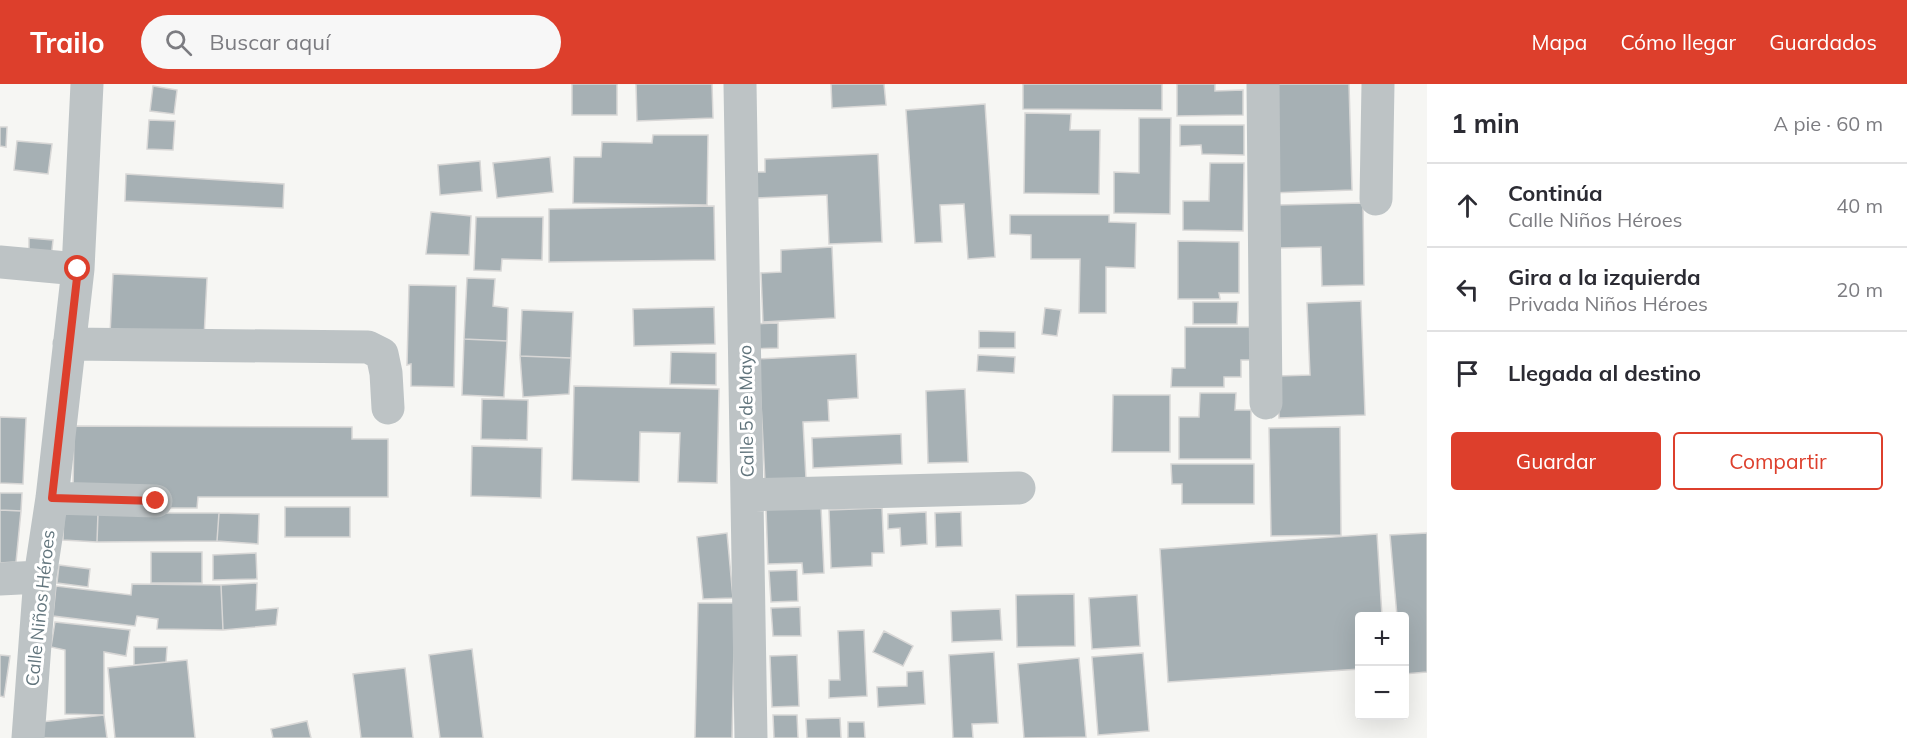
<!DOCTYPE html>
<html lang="es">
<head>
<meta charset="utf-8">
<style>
	:root { --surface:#fff; --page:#f7f7f7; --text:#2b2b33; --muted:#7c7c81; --line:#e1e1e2; --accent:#dd3f2c }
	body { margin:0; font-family:Mulish,sans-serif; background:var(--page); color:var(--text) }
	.controls { position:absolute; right:18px; bottom:18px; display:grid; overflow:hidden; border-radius:6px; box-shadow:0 6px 24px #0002 }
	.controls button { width:54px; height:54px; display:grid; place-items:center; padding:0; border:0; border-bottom:2px solid var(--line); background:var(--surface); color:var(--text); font:30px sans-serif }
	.stop { position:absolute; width:18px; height:18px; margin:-14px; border:4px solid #dd3f2c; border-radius:50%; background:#fff }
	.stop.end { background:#dd3f2c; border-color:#fff; box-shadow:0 2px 6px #0008 }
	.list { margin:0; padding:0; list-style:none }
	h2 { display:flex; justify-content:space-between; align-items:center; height:78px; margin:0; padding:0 24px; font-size:26px }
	h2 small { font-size:20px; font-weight:400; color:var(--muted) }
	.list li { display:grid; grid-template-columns:39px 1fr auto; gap:18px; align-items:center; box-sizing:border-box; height:84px; padding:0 24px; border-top:2px solid var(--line) }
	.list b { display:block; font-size:22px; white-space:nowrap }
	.list p { margin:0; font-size:20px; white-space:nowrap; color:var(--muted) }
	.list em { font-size:20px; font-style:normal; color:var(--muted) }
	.actions { display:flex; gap:12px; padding:18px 24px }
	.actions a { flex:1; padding:14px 0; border:2px solid var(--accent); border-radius:6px; text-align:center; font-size:21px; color:var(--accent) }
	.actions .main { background:var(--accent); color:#fff }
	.icon { flex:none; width:33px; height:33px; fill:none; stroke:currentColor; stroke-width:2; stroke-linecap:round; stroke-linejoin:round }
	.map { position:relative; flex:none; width:1427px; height:654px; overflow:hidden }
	header { display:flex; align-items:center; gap:36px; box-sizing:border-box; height:84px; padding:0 30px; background:var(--accent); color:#fff }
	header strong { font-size:28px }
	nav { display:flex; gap:33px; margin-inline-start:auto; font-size:21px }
	.search { width:420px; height:54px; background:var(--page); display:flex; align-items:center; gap:15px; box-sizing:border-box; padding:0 21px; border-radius:33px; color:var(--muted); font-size:22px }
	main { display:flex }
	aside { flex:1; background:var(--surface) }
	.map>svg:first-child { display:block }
	.building { fill:#a6b0b4; stroke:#d8d7d6; stroke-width:1.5 }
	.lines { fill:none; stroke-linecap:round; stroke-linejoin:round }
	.street { stroke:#bdc3c5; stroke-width:33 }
	.route { stroke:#dd3f2c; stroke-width:8 }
	.labels { text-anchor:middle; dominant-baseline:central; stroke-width:6; stroke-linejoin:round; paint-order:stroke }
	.street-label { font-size:18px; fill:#62757d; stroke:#fff }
</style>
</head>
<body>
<header>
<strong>Trailo</strong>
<div class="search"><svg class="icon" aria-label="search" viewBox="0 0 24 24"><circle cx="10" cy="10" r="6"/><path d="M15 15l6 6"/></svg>Buscar aquí</div>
<nav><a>Mapa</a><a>Cómo llegar</a><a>Guardados</a></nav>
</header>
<main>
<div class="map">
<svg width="1427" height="654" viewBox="0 0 1427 654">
	<rect width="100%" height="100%" fill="#f6f6f3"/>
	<path class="building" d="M 572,0 L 617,0 L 617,31 L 572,31 Z
		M 636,0 L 712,0 L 713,34 L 637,37 Z
		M 831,0 L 884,0 L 886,21 L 832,24 Z
		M 1023,0 L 1162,0 L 1162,26 L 1023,25 Z
		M 1177,0 L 1215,0 L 1215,7 L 1243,6 L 1243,31 L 1177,32 Z
		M 1268,0 L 1349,0 L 1352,106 L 1270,109 Z
		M 153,2 L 177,6 L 174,30 L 150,27 Z
		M 985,20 L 995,173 L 968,175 L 964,120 L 940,121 L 942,158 L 915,159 L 906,26 Z
		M 1025,29 L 1071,30 L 1070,46 L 1100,46 L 1099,110 L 1024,109 Z
		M 1139,34 L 1171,34 L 1170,130 L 1114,129 L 1114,88 L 1139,89 Z
		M 149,36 L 175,37 L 173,66 L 147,65 Z
		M 1180,41 L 1244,41 L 1244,71 L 1202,70 L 1201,61 L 1180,62 Z
		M 0,43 L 7,43 L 6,63 L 0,62 Z
		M 653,51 L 708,51 L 707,121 L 573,119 L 574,73 L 601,73 L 602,58 L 652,59 Z
		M 17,57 L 52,60 L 48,90 L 14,86 Z
		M 878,70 L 882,158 L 829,160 L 827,111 L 755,114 L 754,88 L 765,88 L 765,75 Z
		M 550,73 L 553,108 L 497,114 L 493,79 Z
		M 480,77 L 482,107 L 440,111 L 438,81 Z
		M 1210,79 L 1244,79 L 1243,147 L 1183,146 L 1183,117 L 1209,117 Z
		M 126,90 L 284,100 L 283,124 L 125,117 Z
		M 1363,119 L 1364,201 L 1322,202 L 1321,163 L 1279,164 L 1278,121 Z
		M 714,122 L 715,176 L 549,178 L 549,125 Z
		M 431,128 L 471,132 L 469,171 L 426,170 Z
		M 1010,131 L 1109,131 L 1109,138 L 1136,139 L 1135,184 L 1106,183 L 1106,229 L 1079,229 L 1080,175 L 1031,175 L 1031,151 L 1010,150 Z
		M 476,133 L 543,133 L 542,176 L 502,175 L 501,187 L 474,186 Z
		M 29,154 L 53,156 L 51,175 L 29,173 Z
		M 1178,157 L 1239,158 L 1239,209 L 1219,209 L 1220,215 L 1178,215 Z
		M 832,163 L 835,234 L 763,238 L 761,189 L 781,188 L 781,166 Z
		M 113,190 L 207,194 L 204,254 L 110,250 Z
		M 467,194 L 495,195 L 493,222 L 508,224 L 507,257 L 464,255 Z
		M 409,201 L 456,202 L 454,303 L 411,302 L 411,280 L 407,281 Z
		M 1361,217 L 1365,331 L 1279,334 L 1278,292 L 1310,291 L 1307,219 Z
		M 1193,218 L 1238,218 L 1237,240 L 1193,240 Z
		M 714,223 L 715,260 L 634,262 L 633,225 Z
		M 1045,224 L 1061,226 L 1057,252 L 1042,250 Z
		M 522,226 L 573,228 L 571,274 L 520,272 Z
		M 778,239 L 778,264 L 751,265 L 749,240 Z
		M 1185,243 L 1252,243 L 1252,276 L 1241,276 L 1241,293 L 1224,293 L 1224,303 L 1171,303 L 1172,284 L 1185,284 Z
		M 979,247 L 1015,248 L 1015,264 L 979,264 Z
		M 464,255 L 507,257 L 504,313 L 462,311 Z
		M 671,268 L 716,269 L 716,301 L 670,300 Z
		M 856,270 L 858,314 L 828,316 L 829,337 L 803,338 L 806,395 L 765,397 L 760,300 L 755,275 Z
		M 978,271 L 1015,273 L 1014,289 L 977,287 Z
		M 520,272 L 571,274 L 569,310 L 523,313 Z
		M 574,302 L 719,305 L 717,399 L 678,398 L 680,349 L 640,348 L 639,398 L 572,396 Z
		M 965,305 L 968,378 L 928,379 L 926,307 Z
		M 1200,309 L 1236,309 L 1235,326 L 1251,326 L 1251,375 L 1179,375 L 1179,333 L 1199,333 Z
		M 1113,311 L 1170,311 L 1170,368 L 1112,368 Z
		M 482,315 L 528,316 L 527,356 L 481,355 Z
		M 0,333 L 26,334 L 23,400 L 0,399 Z
		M 74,342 L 352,343 L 352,355 L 388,355 L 388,413 L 198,413 L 197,424 L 163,424 L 73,410 Z
		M 1340,343 L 1341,451 L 1271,452 L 1269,344 Z
		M 901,350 L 902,380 L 813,384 L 812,354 Z
		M 472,362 L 542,364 L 541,414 L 471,412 Z
		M 1171,380 L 1254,380 L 1254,420 L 1182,420 L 1182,400 L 1172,400 Z
		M 0,409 L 22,409 L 21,427 L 0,426 Z
		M 285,423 L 350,423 L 350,453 L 285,453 Z
		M 821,423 L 824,489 L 803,490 L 802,479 L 768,480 L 766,425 Z
		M 882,424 L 884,469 L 872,469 L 872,482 L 831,484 L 829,426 Z
		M 0,426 L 21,427 L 16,478 L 0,479 Z
		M 64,427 L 98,429 L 97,458 L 63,456 Z
		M 926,428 L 927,460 L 901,462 L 900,444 L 888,445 L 888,430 Z
		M 961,428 L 962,462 L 936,463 L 935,429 Z
		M 98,429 L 219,429 L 217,457 L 97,458 Z
		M 219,429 L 259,430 L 258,460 L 217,457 Z
		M 727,449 L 733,514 L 703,515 L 697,453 Z
		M 1427,449 L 1427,588 L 1404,590 L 1404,532 L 1397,532 L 1390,451 Z
		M 1377,450 L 1382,532 L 1360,532 L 1360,585 L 1168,598 L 1160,465 Z
		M 151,468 L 202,468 L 202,499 L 151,499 Z
		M 256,469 L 257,495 L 213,496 L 213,471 Z
		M 59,481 L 90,485 L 88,503 L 57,499 Z
		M 797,486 L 798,517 L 771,518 L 769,487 Z
		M 257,499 L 256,526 L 278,524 L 276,541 L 223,546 L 221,501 Z
		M 132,500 L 221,501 L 223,546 L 157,545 L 158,535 L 137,532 L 135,542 L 53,532 L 56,502 L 131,511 Z
		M 1074,510 L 1075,562 L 1017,563 L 1016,511 Z
		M 1137,511 L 1140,562 L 1092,565 L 1089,514 Z
		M 698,519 L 735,519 L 732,654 L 695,654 Z
		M 800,523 L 801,552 L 773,552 L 771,524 Z
		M 1000,525 L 1002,556 L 952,558 L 951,527 Z
		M 55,538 L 130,546 L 126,572 L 104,568 L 104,631 L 65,630 L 65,566 L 51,563 Z
		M 864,546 L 867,612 L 829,614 L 829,596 L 840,596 L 838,547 Z
		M 884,547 L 913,562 L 903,582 L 873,568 Z
		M 134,563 L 167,563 L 166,578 L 134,581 Z
		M 472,565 L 483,654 L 440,654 L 429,571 Z
		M 994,568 L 998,639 L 972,640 L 973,654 L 953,654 L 949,571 Z
		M 1143,569 L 1149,647 L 1098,651 L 1092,573 Z
		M 0,571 L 10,572 L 4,613 L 0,612 Z
		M 797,571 L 799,622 L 772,623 L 770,572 Z
		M 1079,574 L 1086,653 L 1024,654 L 1018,580 Z
		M 187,576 L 195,654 L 115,654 L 108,584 Z
		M 405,584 L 413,654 L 361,654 L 353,590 Z
		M 923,587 L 925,620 L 878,623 L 877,603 L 907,602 L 907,588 Z
		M 104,631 L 107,654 L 42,654 L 41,638 Z
		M 773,631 L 797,631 L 798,654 L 774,654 Z
		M 840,634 L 841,654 L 807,654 L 806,635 Z
		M 307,637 L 311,654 L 273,654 L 271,645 Z
		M 848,638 L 864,638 L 865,654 L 848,654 Z"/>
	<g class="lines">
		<path class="street" d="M 740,0 L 751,654
			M 1263,0 L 1266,319
			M 1376,115 L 1378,0
			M 0,178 L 78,185
			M 69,260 L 368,263 L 382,270 L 386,289 L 388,324
			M 747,411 L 1019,404
			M 52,414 L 156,417
			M 0,495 L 40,493
			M 28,654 L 40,493 L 52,414 L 78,185 L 87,0"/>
	</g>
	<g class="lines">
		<path class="route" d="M 78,185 L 52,414 L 156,417"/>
	</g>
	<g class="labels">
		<g class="street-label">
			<text transform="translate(746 327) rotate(-91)">Calle 5 de Mayo</text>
			<text transform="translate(40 524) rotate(-84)">Calle Niños Héroes</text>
		</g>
	</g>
</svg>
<div class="controls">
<button>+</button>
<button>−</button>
</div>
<div class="stop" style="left:78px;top:185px"></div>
<div class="stop end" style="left:156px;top:417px"></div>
</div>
<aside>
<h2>1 min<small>A pie · 60 m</small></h2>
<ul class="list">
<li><svg class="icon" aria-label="ahead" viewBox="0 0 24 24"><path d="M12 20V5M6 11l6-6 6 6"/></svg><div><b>Continúa</b><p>Calle Niños Héroes</p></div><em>40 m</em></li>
<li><svg class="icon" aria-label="left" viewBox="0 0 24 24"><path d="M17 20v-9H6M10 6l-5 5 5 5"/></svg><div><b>Gira a la izquierda</b><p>Privada Niños Héroes</p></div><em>20 m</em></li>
<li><svg class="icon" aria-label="arrive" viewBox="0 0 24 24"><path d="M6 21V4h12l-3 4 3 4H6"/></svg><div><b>Llegada al destino</b></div></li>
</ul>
<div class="actions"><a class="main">Guardar</a><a>Compartir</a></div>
</aside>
</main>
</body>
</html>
